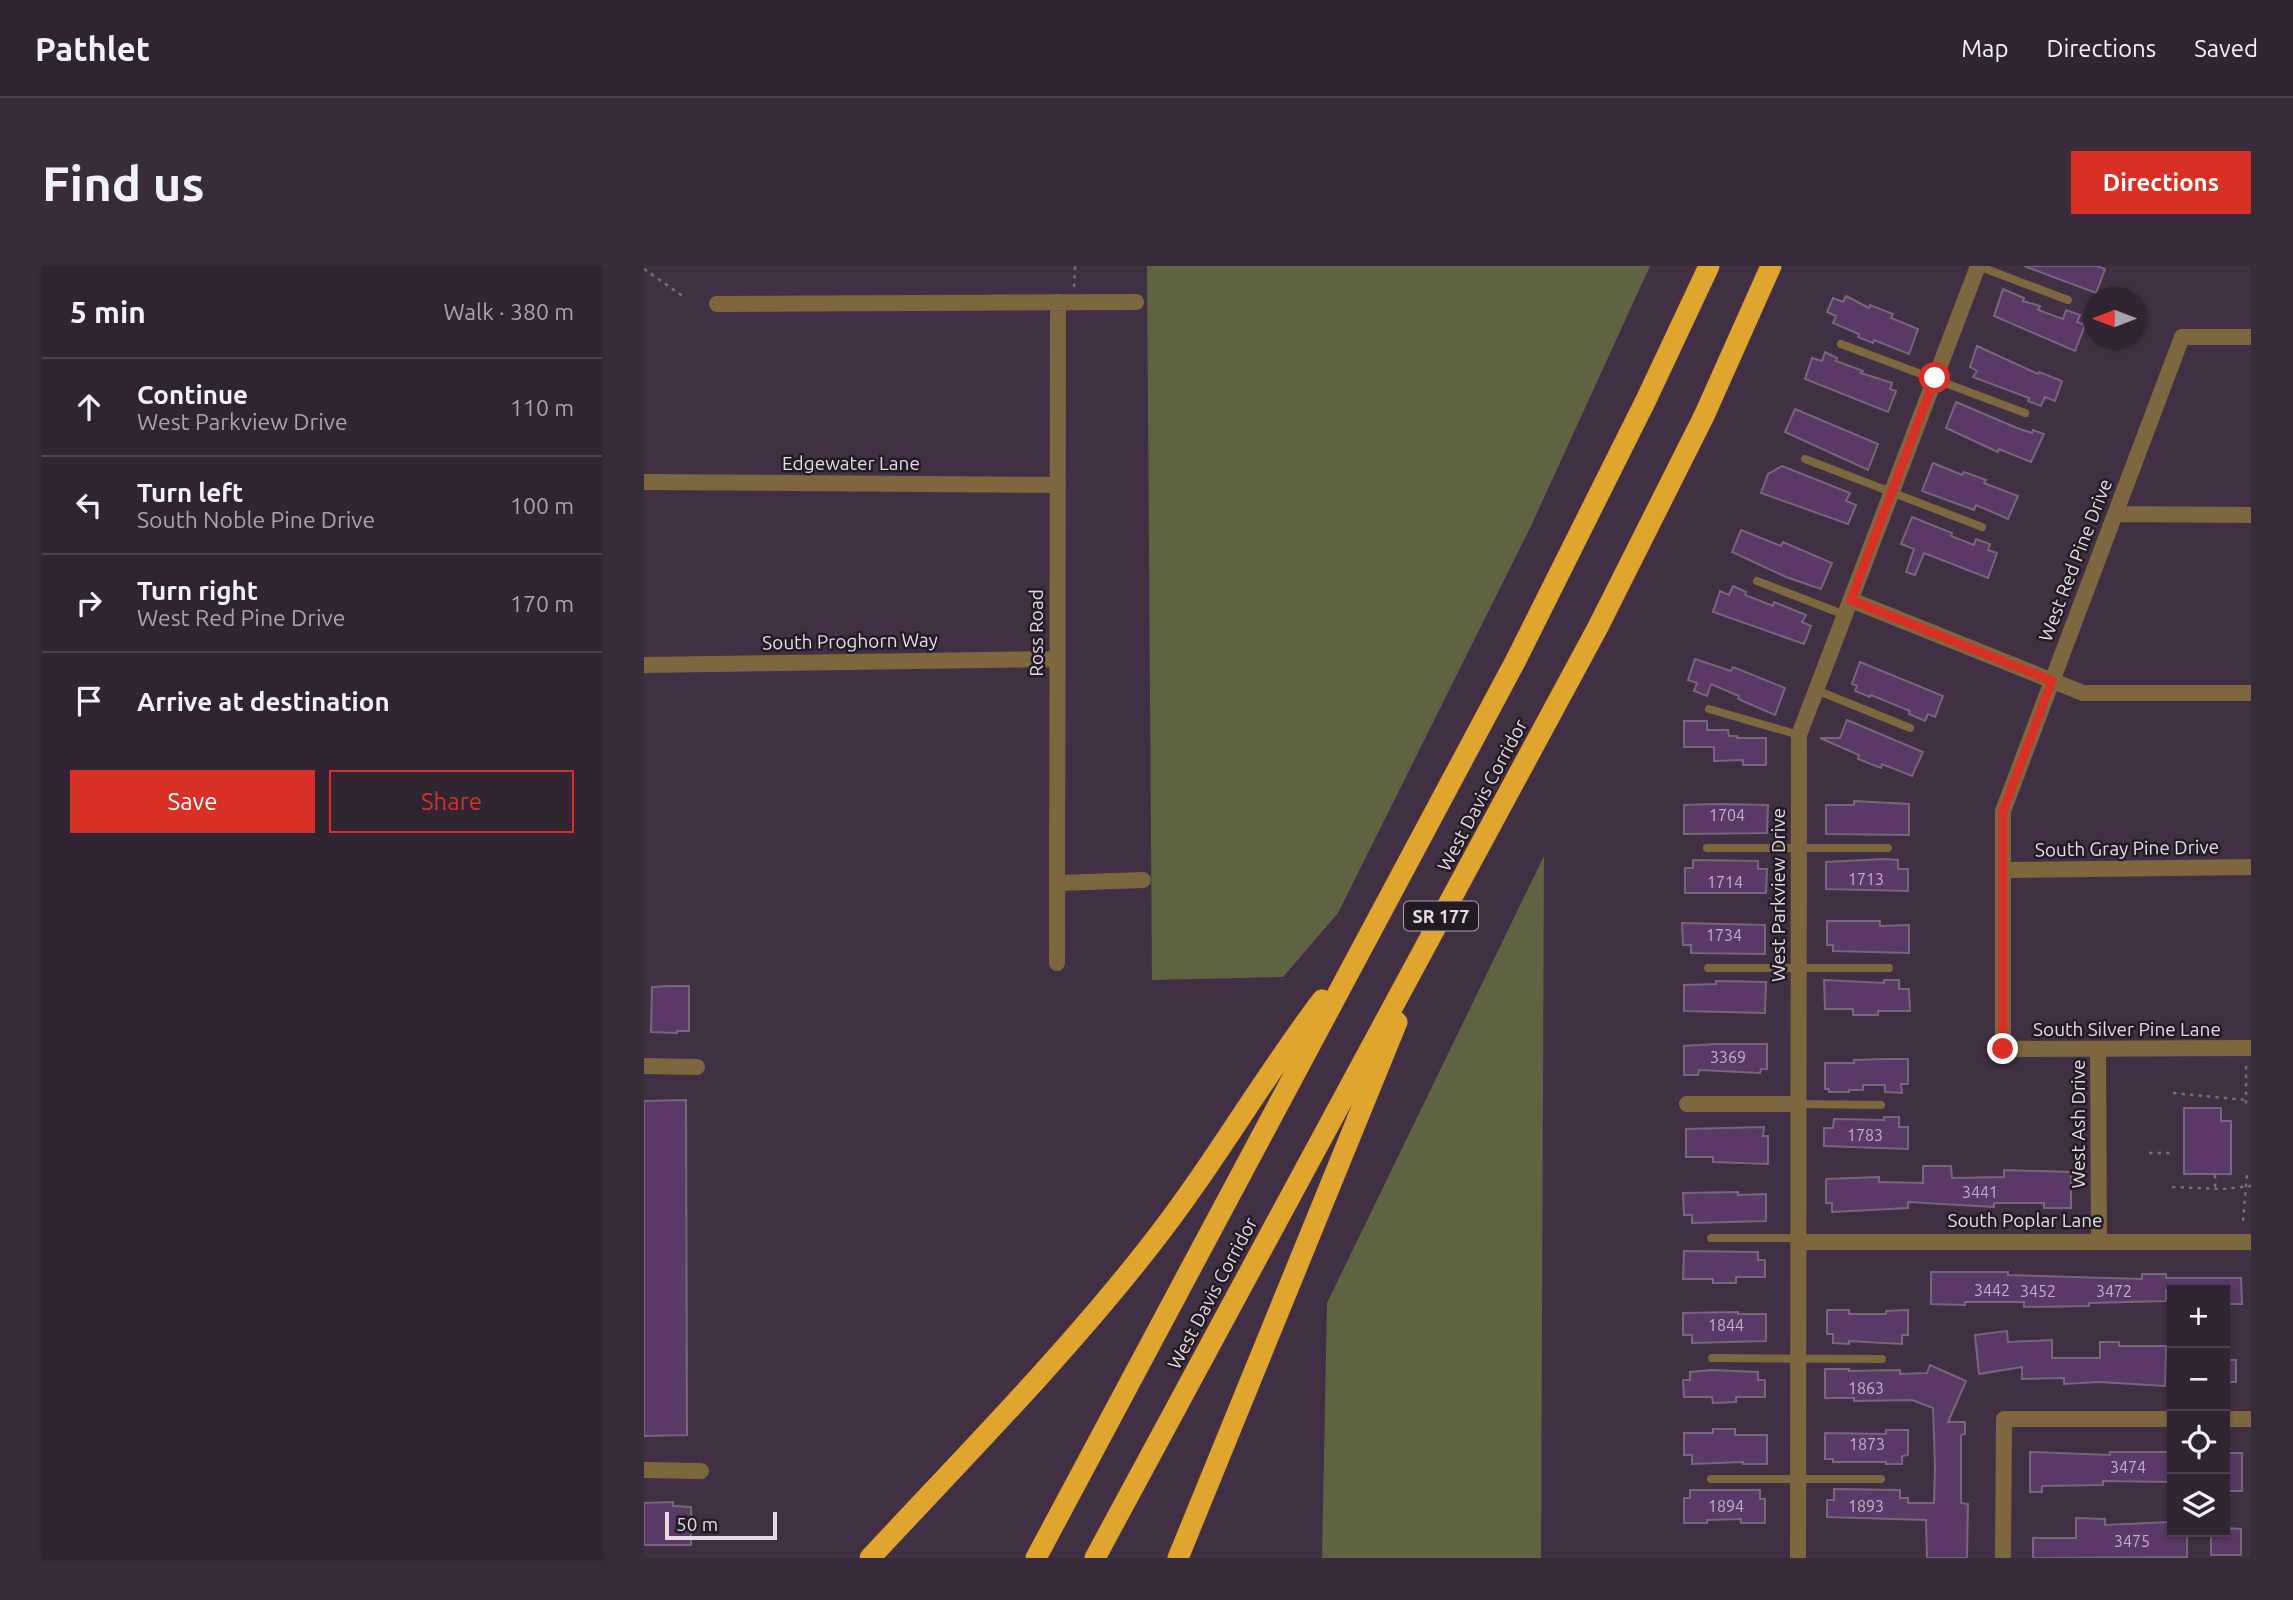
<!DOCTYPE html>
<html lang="en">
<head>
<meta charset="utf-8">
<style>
	:root { --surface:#312432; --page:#392c3a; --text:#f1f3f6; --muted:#a8a4ac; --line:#4c414d; --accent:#d93025 }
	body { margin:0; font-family:Ubuntu,sans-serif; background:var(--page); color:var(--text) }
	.controls { position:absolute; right:21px; bottom:21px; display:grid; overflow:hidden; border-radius:0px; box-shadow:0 2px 5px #0004 }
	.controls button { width:63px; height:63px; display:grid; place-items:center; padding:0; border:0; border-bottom:2px solid var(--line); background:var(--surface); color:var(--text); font:35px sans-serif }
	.compass { position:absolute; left:1439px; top:21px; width:63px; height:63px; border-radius:50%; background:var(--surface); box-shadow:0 2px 5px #0004; rotate:270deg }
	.scale { position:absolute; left:21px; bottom:18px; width:112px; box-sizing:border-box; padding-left:7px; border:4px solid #e5dae6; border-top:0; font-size:19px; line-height:24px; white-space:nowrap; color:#e5dae6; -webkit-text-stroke:5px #231b24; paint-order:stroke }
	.stop { position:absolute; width:21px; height:21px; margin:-16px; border:5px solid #d93025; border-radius:50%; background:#fff }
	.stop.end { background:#d93025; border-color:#fff; box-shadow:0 2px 7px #0008 }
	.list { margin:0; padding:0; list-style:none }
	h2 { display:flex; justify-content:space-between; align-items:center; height:91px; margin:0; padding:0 28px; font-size:30px }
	h2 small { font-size:23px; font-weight:400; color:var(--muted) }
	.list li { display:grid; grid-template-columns:46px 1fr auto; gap:21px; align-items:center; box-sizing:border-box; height:98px; padding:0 28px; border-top:2px solid var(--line) }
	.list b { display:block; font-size:26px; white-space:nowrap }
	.list p { margin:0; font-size:23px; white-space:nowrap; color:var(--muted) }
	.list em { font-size:23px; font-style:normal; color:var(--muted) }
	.actions { display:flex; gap:14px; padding:21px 28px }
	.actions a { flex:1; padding:16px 0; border:2px solid var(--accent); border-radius:0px; text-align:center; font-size:24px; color:var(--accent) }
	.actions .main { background:var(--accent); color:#fff }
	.icon { flex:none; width:38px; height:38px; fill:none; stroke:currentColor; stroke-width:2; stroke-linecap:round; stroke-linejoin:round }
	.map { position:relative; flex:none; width:1607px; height:1292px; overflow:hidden; border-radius:0px }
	header { display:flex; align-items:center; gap:42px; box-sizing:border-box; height:98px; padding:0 35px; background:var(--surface); border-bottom:2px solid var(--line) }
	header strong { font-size:33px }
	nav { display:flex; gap:38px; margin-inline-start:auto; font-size:24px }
	.intro { display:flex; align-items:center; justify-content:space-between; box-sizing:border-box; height:168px; padding:0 42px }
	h1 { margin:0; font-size:49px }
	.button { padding:18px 32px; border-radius:0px; background:var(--accent); color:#fff; font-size:24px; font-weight:700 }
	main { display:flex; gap:42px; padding:0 42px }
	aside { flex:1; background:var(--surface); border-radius:0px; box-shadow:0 2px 5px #0004 }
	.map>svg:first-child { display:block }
	.green { fill:#5f6341 }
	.building { fill:#5a3966; stroke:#77667d; stroke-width:2 }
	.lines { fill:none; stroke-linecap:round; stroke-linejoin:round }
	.path { stroke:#7a6b7b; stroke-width:2.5; stroke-dasharray:3.5 5; stroke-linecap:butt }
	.lane { stroke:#7e673e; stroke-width:8 }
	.street { stroke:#7e673e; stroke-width:16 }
	.highway { stroke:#dfa52e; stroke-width:21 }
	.route { stroke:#d93025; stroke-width:9 }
	.labels { text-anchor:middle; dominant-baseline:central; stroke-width:5; stroke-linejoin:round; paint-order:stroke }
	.number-label { font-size:16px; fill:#c2b2c6 }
	.shield { fill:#231b24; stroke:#aba1ac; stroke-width:2 }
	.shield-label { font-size:18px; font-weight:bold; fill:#e5dae6 }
	.street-label { font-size:19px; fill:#e5dae6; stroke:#231b24 }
</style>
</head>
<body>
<header>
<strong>Pathlet</strong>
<nav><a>Map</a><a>Directions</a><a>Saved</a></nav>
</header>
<div class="intro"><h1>Find us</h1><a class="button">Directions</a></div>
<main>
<aside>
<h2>5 min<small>Walk · 380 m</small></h2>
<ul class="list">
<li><svg class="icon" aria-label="ahead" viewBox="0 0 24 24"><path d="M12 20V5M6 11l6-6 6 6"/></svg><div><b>Continue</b><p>West Parkview Drive</p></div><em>110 m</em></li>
<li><svg class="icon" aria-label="left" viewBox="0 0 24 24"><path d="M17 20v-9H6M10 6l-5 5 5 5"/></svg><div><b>Turn left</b><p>South Noble Pine Drive</p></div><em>100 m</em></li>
<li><svg class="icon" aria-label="right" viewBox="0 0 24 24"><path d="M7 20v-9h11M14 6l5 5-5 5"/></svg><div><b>Turn right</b><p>West Red Pine Drive</p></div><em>170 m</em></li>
<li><svg class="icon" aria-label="arrive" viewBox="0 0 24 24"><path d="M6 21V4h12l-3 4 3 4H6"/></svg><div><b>Arrive at destination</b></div></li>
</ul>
<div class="actions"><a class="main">Save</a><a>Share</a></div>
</aside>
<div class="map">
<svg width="1607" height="1292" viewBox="0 0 1607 1292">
	<rect width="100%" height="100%" fill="#413043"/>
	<path class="green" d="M 503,0 L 1006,0 L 887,260 L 694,647 L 639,711 L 508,714 Z
		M 900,590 L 897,1292 L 678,1292 L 683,1037 Z"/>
	<path class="building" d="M 1380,0 L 1453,0 L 1461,3 L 1452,27 Z
		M 1359,23 L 1380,32 L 1379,35 L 1396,40 L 1394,44 L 1419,53 L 1422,44 L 1436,49 L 1433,56 L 1441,59 L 1431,85 L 1350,50 Z
		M 1202,30 L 1225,42 L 1226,39 L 1249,48 L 1247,52 L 1274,63 L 1265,88 L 1230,74 L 1229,77 L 1214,71 L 1215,68 L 1189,57 L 1192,50 L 1183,46 L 1189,32 L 1199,36 Z
		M 1333,80 L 1394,108 L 1395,106 L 1418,115 L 1411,135 L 1401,131 L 1397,140 L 1384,135 L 1385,132 L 1329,111 L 1333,105 L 1326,101 Z
		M 1181,86 L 1193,92 L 1192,95 L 1219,105 L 1217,107 L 1248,117 L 1246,123 L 1252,125 L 1244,146 L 1161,113 L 1168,92 L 1178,95 Z
		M 1312,136 L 1373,162 L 1388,167 L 1389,164 L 1400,168 L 1387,196 L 1355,183 L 1354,186 L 1302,162 Z
		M 1151,143 L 1234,178 L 1224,204 L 1141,166 Z
		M 1289,197 L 1318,209 L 1320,206 L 1342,214 L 1340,217 L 1374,230 L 1364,253 L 1332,239 L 1330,244 L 1278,225 Z
		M 1138,200 L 1206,227 L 1202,235 L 1212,239 L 1204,258 L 1117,227 L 1124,208 Z
		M 1268,251 L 1308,267 L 1307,270 L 1330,279 L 1332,273 L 1346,278 L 1344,284 L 1353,287 L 1344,312 L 1280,287 L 1271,309 L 1262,306 L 1270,283 L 1257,278 Z
		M 1097,264 L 1137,280 L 1139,276 L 1188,297 L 1177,323 L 1142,311 L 1088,286 Z
		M 1089,320 L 1102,326 L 1101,329 L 1129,340 L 1130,336 L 1162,349 L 1158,356 L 1167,360 L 1160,378 L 1069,346 L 1076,325 L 1085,329 Z
		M 1051,393 L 1087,405 L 1089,401 L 1141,422 L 1131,449 L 1094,433 L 1095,430 L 1067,418 L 1063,430 L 1050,425 L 1053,417 L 1044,414 Z
		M 1216,396 L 1299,430 L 1291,451 L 1284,448 L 1281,455 L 1265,448 L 1266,445 L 1227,429 L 1226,431 L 1211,425 L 1213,420 L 1208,418 Z
		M 1203,454 L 1279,486 L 1268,510 L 1238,498 L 1237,502 L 1214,493 L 1215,489 L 1176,472 L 1196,472 Z
		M 1040,455 L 1063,455 L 1063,464 L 1084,464 L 1085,470 L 1093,470 L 1093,472 L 1122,472 L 1122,499 L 1099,499 L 1099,494 L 1070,495 L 1070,481 L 1040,481 Z
		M 1210,535 L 1265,538 L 1265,569 L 1182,568 L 1182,539 L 1210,539 Z
		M 1071,538 L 1124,539 L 1123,567 L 1040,568 L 1040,539 Z
		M 1241,593 L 1254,594 L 1254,603 L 1264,603 L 1264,625 L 1182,623 L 1182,596 Z
		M 1049,594 L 1114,595 L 1114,603 L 1123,603 L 1122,627 L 1041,627 L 1041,602 L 1049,602 Z
		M 1183,655 L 1236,655 L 1236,660 L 1265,659 L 1265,687 L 1189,685 L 1189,679 L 1183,679 Z
		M 1038,657 L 1121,659 L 1121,688 L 1047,687 L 1047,679 L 1039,679 Z
		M 1180,714 L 1240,717 L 1240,714 L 1255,714 L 1255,723 L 1265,723 L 1266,745 L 1234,745 L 1234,749 L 1209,749 L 1209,743 L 1181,743 Z
		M 1072,715 L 1122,716 L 1121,747 L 1040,745 L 1040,719 L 1072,718 Z
		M 25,720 L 45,720 L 45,765 L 33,765 L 33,767 L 7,766 L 8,721 Z
		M 1072,778 L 1123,778 L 1123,803 L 1117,803 L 1116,807 L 1055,804 L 1054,809 L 1040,809 L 1040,780 Z
		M 1241,793 L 1264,793 L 1264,818 L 1257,818 L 1258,827 L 1241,826 L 1241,819 L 1219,819 L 1219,824 L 1205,824 L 1205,826 L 1185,826 L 1185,823 L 1181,823 L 1181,797 L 1210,797 L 1210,794 Z
		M 42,834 L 43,1169 L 0,1170 L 0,835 Z
		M 1540,842 L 1577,842 L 1577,855 L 1587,855 L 1587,908 L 1540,908 Z
		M 1240,851 L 1255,851 L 1255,861 L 1264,861 L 1264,883 L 1180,880 L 1180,862 L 1189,862 L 1190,853 L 1240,854 Z
		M 1120,861 L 1119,870 L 1124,870 L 1124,898 L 1069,896 L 1069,891 L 1042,891 L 1042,863 Z
		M 1279,900 L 1307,900 L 1308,912 L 1360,911 L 1360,904 L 1427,906 L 1427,942 L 1400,942 L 1400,937 L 1350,937 L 1350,941 L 1264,936 L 1264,942 L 1188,946 L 1188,937 L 1182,937 L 1182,913 L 1235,911 L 1235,916 L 1279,917 Z
		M 1094,926 L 1094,929 L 1122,928 L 1122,955 L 1048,957 L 1048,949 L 1040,949 L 1039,927 Z
		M 1040,985 L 1114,986 L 1114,994 L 1121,994 L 1121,1011 L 1092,1011 L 1092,1017 L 1069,1017 L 1069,1013 L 1039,1013 Z
		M 1287,1006 L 1364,1006 L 1364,1009 L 1498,1013 L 1498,1008 L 1522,1008 L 1522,1012 L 1597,1012 L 1598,1038 L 1581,1038 L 1581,1024 L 1522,1024 L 1522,1035 L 1445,1037 L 1445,1040 L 1380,1041 L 1380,1036 L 1321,1036 L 1321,1039 L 1287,1038 Z
		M 1183,1044 L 1205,1044 L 1205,1048 L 1242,1048 L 1242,1045 L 1264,1044 L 1264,1069 L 1258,1069 L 1258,1078 L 1205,1075 L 1205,1078 L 1189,1077 L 1189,1068 L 1183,1068 Z
		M 1094,1046 L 1094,1048 L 1122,1048 L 1122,1075 L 1048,1077 L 1048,1069 L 1039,1069 L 1039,1047 Z
		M 1363,1065 L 1364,1076 L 1408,1074 L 1408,1092 L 1456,1092 L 1456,1076 L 1475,1076 L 1475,1080 L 1522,1080 L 1521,1120 L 1456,1116 L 1420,1118 L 1420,1112 L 1378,1113 L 1378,1101 L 1335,1108 L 1331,1069 Z
		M 1581,1094 L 1592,1094 L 1592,1116 L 1581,1116 Z
		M 1286,1099 L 1322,1115 L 1304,1156 L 1321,1156 L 1321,1168 L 1317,1169 L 1317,1237 L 1324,1238 L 1323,1292 L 1283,1292 L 1282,1254 L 1183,1251 L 1183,1234 L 1190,1234 L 1190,1223 L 1256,1224 L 1256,1232 L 1264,1232 L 1264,1237 L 1290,1237 L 1291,1200 L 1289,1142 L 1268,1134 L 1210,1135 L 1210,1132 L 1181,1132 L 1181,1103 L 1205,1103 L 1205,1105 L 1256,1104 L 1256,1108 L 1283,1107 Z
		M 1068,1104 L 1114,1106 L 1114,1114 L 1121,1114 L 1121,1131 L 1092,1131 L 1092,1136 L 1069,1137 L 1068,1131 L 1040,1131 L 1039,1114 L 1046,1114 L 1046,1106 Z
		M 1069,1163 L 1091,1163 L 1091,1169 L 1123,1169 L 1123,1198 L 1099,1198 L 1099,1196 L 1048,1198 L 1048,1189 L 1040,1189 L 1040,1167 L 1069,1167 Z
		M 1242,1164 L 1264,1164 L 1264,1189 L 1258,1190 L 1258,1198 L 1242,1198 L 1242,1196 L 1189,1196 L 1189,1193 L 1181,1193 L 1181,1167 L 1242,1168 Z
		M 1386,1186 L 1466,1189 L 1466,1186 L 1528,1186 L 1528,1216 L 1459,1215 L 1459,1219 L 1398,1220 L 1398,1226 L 1386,1226 Z
		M 1581,1187 L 1598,1187 L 1598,1225 L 1584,1225 L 1584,1220 L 1581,1219 Z
		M 1046,1224 L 1116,1224 L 1116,1233 L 1121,1233 L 1121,1257 L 1097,1257 L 1097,1253 L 1063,1254 L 1063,1257 L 1040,1257 L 1040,1232 L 1046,1232 Z
		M 29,1236 L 29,1240 L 47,1241 L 47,1279 L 0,1279 L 0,1237 Z
		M 1432,1252 L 1461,1253 L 1461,1259 L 1525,1256 L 1528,1266 L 1543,1266 L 1543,1291 L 1389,1292 L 1389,1272 L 1432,1272 Z
		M 1581,1262 L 1597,1263 L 1597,1289 L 1567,1289 L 1567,1266 L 1581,1266 Z"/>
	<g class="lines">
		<path class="path" d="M 0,3 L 40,31
			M 430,21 L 431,0
			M 1602,800 L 1602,840
			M 1529,827 L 1602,834
			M 1505,887 L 1528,887
			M 1528,921 L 1579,923 L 1607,920
			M 1571,921 L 1571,908
			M 1599,955 L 1603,908"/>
		<path class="lane" d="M 1334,0 L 1424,34
			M 1197,78 L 1381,147
			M 1161,193 L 1338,261
			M 1113,315 L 1201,349
			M 1172,424 L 1266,462
			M 1065,443 L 1155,469
			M 1063,582 L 1244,582
			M 1064,702 L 1245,702
			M 1155,838 L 1237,839
			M 1067,972 L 1154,972
			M 1068,1092 L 1238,1093
			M 1067,1213 L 1237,1213"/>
		<path class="street" d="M 73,38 L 492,36
			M 1607,71 L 1538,71 L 1359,545 L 1359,783 L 1607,782
			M 0,216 L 414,219
			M 1471,248 L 1607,249
			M 1207,334 L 1439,427 L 1607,427
			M 0,399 L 413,393
			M 1360,604 L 1607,601
			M 415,617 L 499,614
			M 413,697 L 414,36
			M 1454,784 L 1455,975
			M 0,800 L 53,801
			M 1043,838 L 1155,838
			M 1154,976 L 1607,976
			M 1581,1153 L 1607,1153
			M 0,1204 L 57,1205
			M 1154,1292 L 1155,469 L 1334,0
			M 1359,1292 L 1360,1153 L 1528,1153"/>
		<path class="highway" d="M 226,1292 C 319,1192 417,1093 502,985 C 566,905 616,816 678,734
			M 392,1292 L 872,394 L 1002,134 L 1065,0
			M 451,1292 L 954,361 L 1060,150 L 1127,0
			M 534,1292 L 753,756"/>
	</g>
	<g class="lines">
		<path class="route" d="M 1291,112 L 1207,334 L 1408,415 L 1359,545 L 1359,783"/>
	</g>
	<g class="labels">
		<g class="number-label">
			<text x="1083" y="549">1704</text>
			<text x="1222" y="613">1713</text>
			<text x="1081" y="616">1714</text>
			<text x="1080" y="669">1734</text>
			<text x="1084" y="791">3369</text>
			<text x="1221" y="869">1783</text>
			<text x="1336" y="926">3441</text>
			<text x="1348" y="1024">3442</text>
			<text x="1394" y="1025">3452</text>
			<text x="1470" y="1025">3472</text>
			<text x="1082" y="1059">1844</text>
			<text x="1222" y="1122">1863</text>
			<text x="1223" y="1178">1873</text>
			<text x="1484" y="1201">3474</text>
			<text x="1082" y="1240">1894</text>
			<text x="1222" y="1240">1893</text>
			<text x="1488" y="1275">3475</text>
		</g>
		<rect class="shield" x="760" y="635.5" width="74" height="29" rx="5"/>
		<g class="shield-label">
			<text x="797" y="650">SR 177</text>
		</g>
		<g class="street-label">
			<text x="207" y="197">Edgewater Lane</text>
			<text transform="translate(1431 294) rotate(-69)">West Red Pine Drive</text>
			<text transform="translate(392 367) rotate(-90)">Ross Road</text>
			<text transform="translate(206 375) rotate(-1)">South Proghorn Way</text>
			<text transform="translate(838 529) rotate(-62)">West Davis Corridor</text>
			<text transform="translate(1483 582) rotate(-1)">South Gray Pine Drive</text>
			<text transform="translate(1134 629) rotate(-90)">West Parkview Drive</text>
			<text x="1483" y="763">South Silver Pine Lane</text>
			<text transform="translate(1434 858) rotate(-90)">West Ash Drive</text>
			<text x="1381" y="954">South Poplar Lane</text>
			<text transform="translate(568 1027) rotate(-62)">West Davis Corridor</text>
		</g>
	</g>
</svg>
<div class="controls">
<button>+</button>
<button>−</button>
<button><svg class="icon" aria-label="locate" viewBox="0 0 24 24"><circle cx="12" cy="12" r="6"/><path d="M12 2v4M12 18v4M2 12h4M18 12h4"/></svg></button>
<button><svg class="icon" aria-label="layers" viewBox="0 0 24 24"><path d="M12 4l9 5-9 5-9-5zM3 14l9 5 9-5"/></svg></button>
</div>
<svg class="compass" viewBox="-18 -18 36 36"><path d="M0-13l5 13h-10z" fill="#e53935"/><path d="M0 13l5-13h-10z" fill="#a8a4ac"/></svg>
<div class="scale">50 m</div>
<div class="stop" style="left:1291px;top:112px"></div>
<div class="stop end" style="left:1359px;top:783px"></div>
</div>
</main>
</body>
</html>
